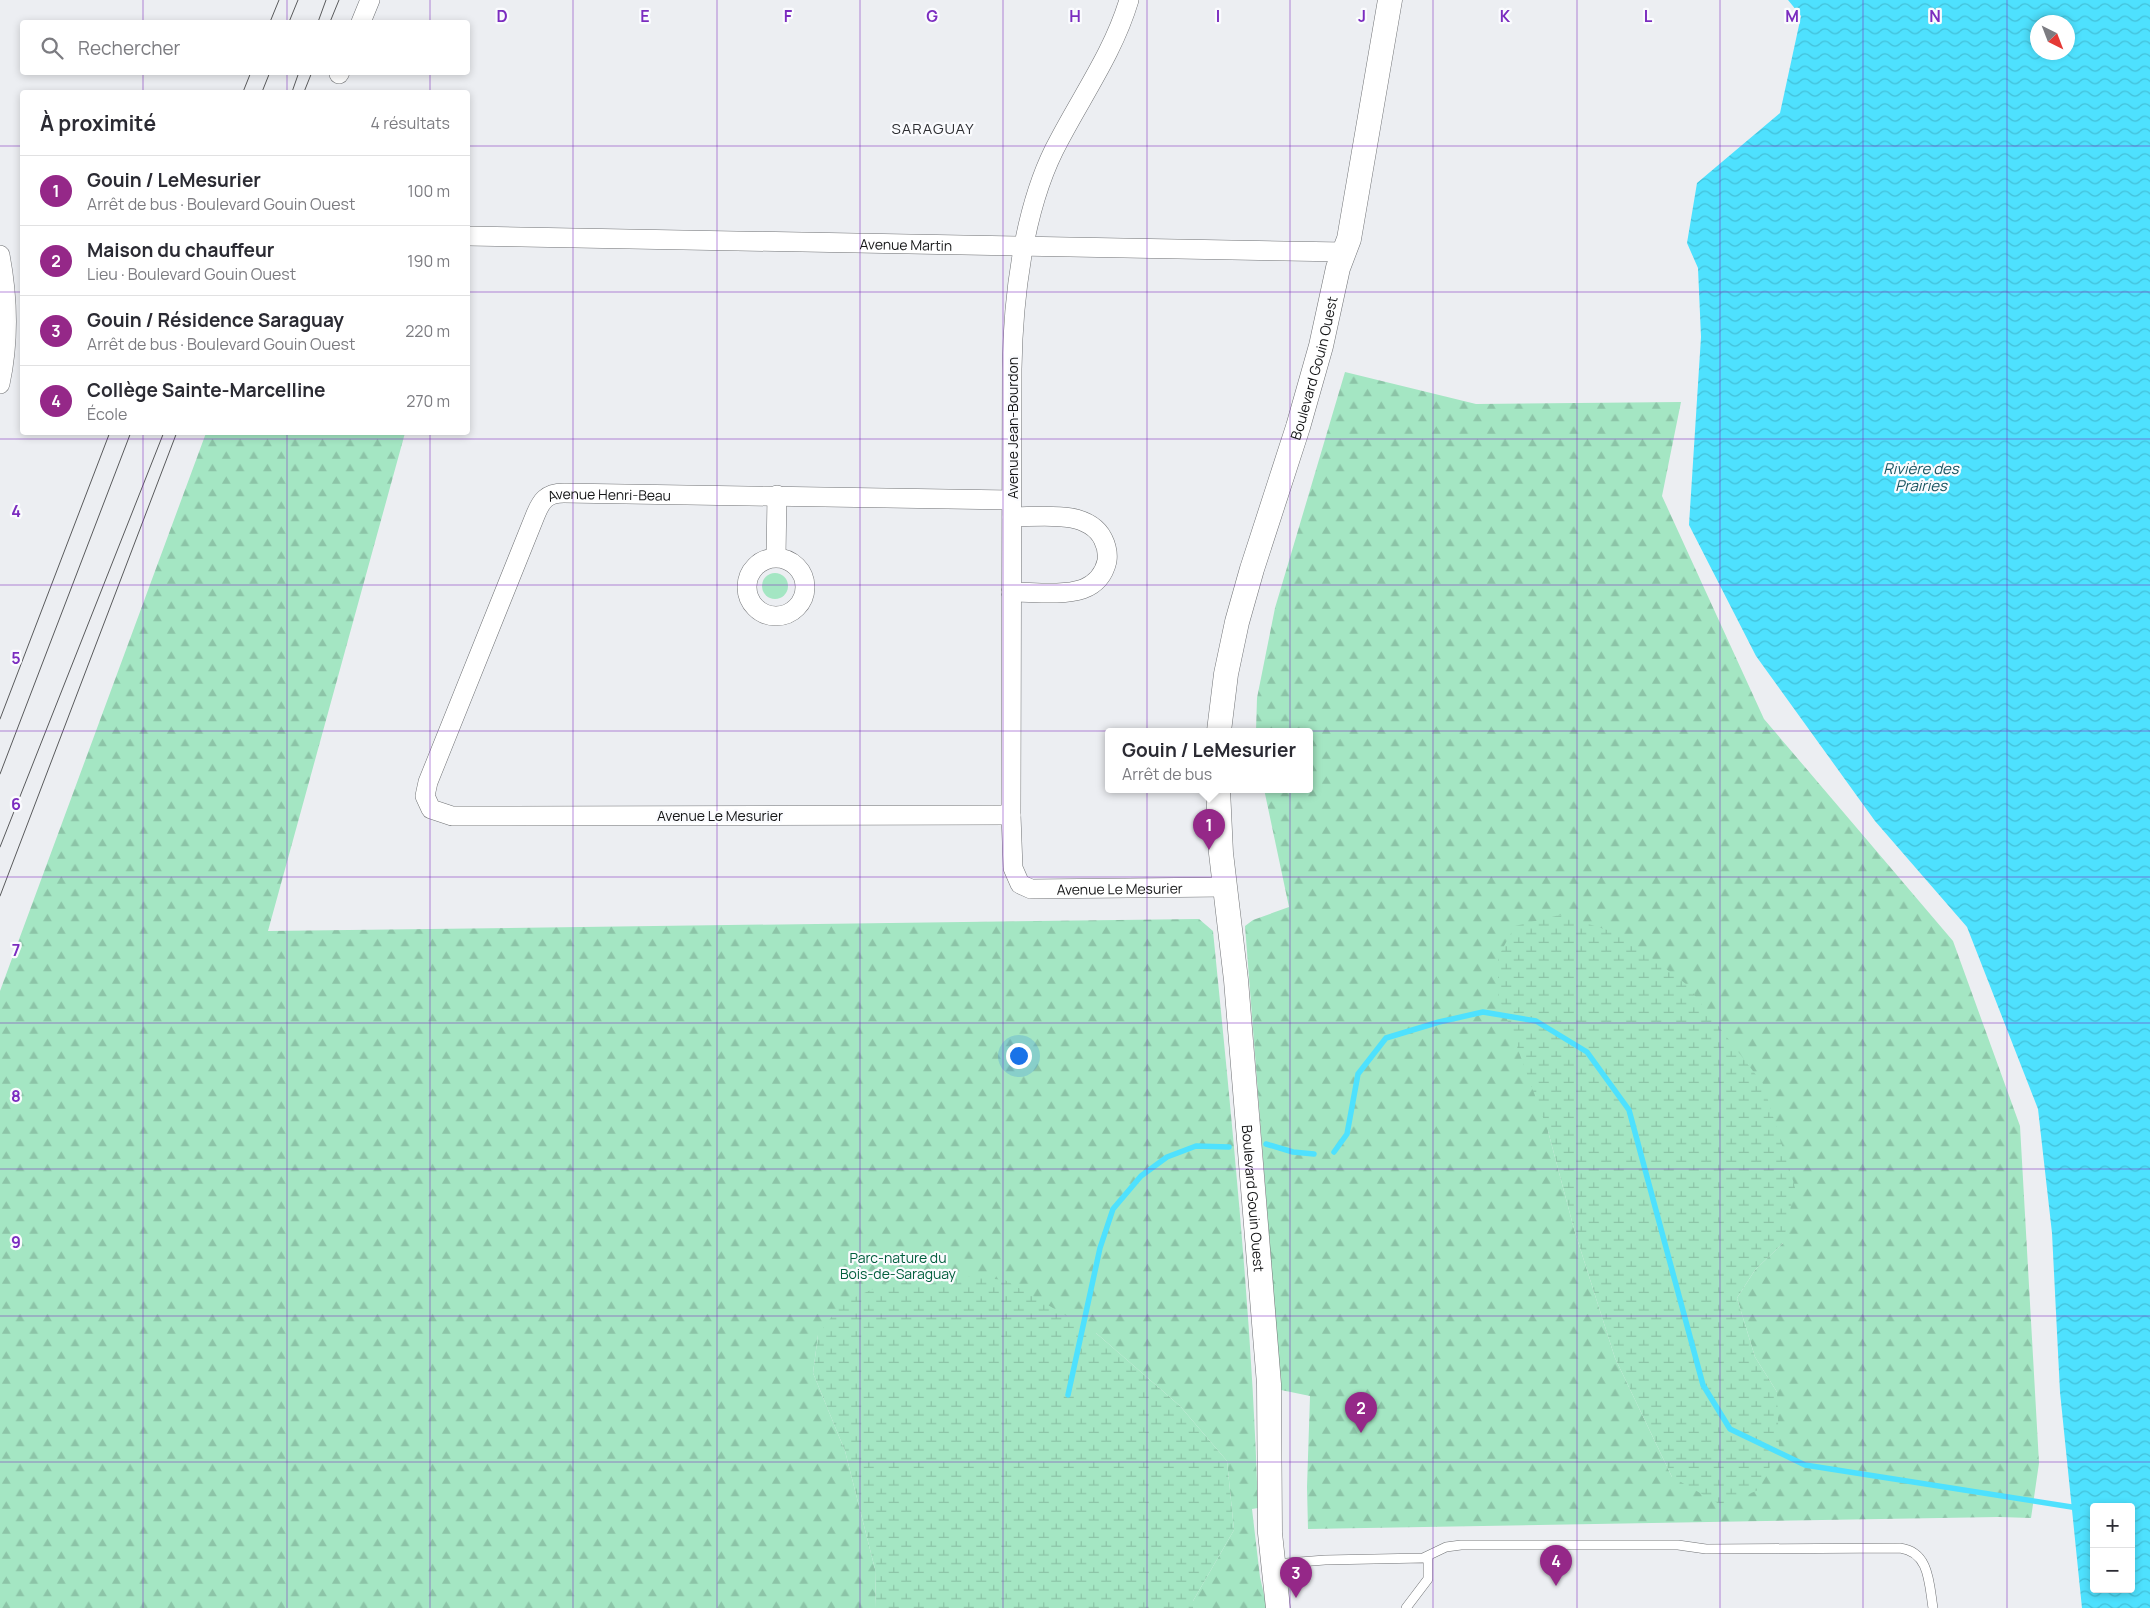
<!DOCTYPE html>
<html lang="fr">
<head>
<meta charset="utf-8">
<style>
	:root { --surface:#fff; --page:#f2f2f3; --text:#2b2b33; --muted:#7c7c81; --line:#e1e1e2; --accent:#952888 }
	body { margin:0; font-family:Manrope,sans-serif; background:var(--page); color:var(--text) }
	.controls { position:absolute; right:15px; bottom:15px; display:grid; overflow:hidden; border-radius:5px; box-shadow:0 2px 8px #0003 }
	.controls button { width:45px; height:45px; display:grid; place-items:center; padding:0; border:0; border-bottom:1px solid var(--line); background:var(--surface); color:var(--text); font:25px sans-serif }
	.compass { position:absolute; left:2030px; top:15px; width:45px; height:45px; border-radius:50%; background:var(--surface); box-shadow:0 2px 8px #0003; rotate:138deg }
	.you { position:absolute; left:1018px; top:1055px; width:18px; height:18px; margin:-12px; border:4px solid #fff; border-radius:50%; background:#1a73e8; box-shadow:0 0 0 8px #1a73e833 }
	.badge { display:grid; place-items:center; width:32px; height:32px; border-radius:50%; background:var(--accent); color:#fff; font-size:16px; font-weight:700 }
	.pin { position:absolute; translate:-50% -41px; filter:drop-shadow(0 1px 2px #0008) }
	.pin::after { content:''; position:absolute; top:26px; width:18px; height:15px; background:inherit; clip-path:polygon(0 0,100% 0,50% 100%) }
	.popup { position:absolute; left:1105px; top:728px; width:208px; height:65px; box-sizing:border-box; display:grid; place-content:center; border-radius:5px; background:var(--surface); filter:drop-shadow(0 1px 4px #0005); font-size:16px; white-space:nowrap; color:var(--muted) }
	.popup b { font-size:19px; color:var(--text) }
	.popup::after { content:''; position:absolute; left:50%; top:100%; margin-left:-10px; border:10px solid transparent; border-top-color:var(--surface) }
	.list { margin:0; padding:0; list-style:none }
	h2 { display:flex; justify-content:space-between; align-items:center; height:65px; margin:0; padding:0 20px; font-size:21px }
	h2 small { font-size:16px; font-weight:400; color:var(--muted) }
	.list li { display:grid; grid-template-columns:32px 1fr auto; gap:15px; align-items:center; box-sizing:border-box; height:70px; padding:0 20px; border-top:1px solid var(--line) }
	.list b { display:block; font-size:19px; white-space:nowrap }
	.list p { margin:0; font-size:16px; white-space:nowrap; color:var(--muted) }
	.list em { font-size:16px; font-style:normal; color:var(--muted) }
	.icon { flex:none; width:28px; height:28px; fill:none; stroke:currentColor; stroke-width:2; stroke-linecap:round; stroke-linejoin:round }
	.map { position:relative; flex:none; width:2150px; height:1608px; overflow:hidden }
	.search { position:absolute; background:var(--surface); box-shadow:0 2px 8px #0003; left:20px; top:20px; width:450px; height:55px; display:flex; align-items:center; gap:12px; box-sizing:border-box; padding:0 18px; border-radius:5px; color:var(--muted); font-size:19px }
	.panel { position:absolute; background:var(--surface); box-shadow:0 2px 8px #0003; left:20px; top:90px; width:450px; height:345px; border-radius:5px }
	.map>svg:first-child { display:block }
	.green { fill:#a4e6c3 }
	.forest { fill:url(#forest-firs); fill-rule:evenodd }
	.wetland { fill:url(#wetland-marsh) }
	.water { fill:url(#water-waves); fill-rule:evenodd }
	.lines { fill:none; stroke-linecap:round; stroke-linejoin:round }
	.stream { stroke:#4ee1fe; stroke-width:5.5 }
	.service-casing { stroke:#707275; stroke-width:10 }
	.minor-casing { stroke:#707275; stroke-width:20 }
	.tertiary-casing { stroke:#707275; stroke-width:25 }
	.service { stroke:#fff; stroke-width:9 }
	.minor { stroke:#fff; stroke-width:19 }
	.tertiary { stroke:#fff; stroke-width:24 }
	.tram { stroke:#595a5c; stroke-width:1 }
	.grid { fill:none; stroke:#7b2cbf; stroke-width:1; stroke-opacity:0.55 }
	.labels { text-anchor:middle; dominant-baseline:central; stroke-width:4.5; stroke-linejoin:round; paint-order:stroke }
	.street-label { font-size:14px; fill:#131415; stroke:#fafbfe }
	.park-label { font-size:14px; fill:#005e3c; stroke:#fafbfe }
	.neighbourhood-label { font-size:15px; letter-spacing:1px; fill:#2d2e32; stroke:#fafbfe }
	.water-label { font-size:15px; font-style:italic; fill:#185561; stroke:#fafbfe }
	.grid-label { font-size:16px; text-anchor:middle; font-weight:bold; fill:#7b2cbf; stroke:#fafbfe; stroke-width:4.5; stroke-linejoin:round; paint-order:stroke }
</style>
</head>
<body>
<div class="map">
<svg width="2150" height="1608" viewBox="0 0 2150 1608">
	<defs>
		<pattern id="forest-firs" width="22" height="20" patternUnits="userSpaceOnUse" patternTransform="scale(1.25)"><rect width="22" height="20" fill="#a4e6c3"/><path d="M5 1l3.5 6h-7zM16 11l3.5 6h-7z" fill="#8cc4a7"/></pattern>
		<pattern id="wetland-marsh" width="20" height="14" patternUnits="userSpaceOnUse" patternTransform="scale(1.25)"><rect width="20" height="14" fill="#a4e6c3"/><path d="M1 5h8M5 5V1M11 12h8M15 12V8" fill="none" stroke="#8cc4a7"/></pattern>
		<pattern id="water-waves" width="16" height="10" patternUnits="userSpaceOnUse" patternTransform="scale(1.25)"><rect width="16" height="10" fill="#4ee1fe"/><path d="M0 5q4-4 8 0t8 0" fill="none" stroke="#43c0d9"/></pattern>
	</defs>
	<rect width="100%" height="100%" fill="#eceef2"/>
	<path class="green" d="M762 586a13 13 0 1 1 26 0a13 13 0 1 1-26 0Z"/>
	<path class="forest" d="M 1345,372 L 1476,404 L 1681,402 L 1662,496 L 1764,719 L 1953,941 L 2020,1126 L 2039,1463 L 2031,1518 L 1999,1517 L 1308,1529 L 1307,1487 L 1310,1396 L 1281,1390 L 1245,926 L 1253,920 L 1289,907 L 1264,789 L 1309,789 L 1309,731 L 1256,731 L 1257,698 L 1275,608 ZM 1548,1131 L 1783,1243 L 1755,1270 L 1737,1298 L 1755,1357 L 1777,1392 L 1672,1477 L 1615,1358 L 1574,1229 Z
		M 206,433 L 405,433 L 268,931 L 1199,919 L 1213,931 C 1232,1123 1252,1315 1258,1508 L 1252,1509 L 1260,1577 L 1267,1608 L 1193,1608 L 1193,1601 L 1234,1530 L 1227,1461 L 1180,1406 L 1096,1333 L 818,1335 L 813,1373 L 845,1451 L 875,1569 L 876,1608 L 0,1608 L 0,991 Z"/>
	<path class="wetland" d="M 1560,915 L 1620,934 L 1686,984 L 1763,1084 L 1795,1187 L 1783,1243 L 1755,1270 L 1737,1298 L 1755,1357 L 1777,1392 L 1779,1449 L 1758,1490 L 1723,1506 L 1672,1477 L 1615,1358 L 1574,1229 L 1548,1131 L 1498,995 L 1498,957 L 1515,926 Z
		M 913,1271 L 1005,1280 L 1096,1333 L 1180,1406 L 1227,1461 L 1234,1530 L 1193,1601 L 1193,1608 L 876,1608 L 875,1569 L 845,1451 L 813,1373 L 818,1335 L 842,1303 Z"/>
	<path class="water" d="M 1788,0 L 2150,0 L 2150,1608 L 2082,1608 L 2060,1392 L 2052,1233 L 2038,1109 L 1967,927 L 1875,821 L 1756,656 L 1689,525 L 1701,337 L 1698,268 L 1687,243 L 1697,183 L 1780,113 L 1801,16 ZM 2038,22 L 2068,22 L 2068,52 L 2038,52 ZM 2094,1507 L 2131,1507 L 2131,1589 L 2094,1589 Z"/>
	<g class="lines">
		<path class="stream" d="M 1266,1144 L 1293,1152 L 1314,1154
			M 1334,1152 L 1347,1134 L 1358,1074 L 1386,1038 L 1439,1022 L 1483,1012 L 1536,1021 L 1587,1052 L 1629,1110 L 1703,1385 L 1730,1429 L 1805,1465 L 2078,1508
			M 1068,1395 L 1100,1248 L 1113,1209 L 1141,1176 L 1167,1157 L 1196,1146 L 1229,1147"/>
		<defs>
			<path id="service" d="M 1274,1564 L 1325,1560 L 1423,1558 L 1446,1547 L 1461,1545 L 1678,1545 L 1706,1549 L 1900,1548 C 1930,1552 1929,1584 1933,1608
				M 1406,1608 L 1428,1579 L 1428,1556"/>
			<g id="minor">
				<path id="s1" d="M 1129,0 C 1113,54 1079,100 1054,150 C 1023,213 1013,299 1012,369 L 1011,815 L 1013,868 L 1020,884 L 1031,889 L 1225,887"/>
				<path d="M 361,22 L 370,0"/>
				<path d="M 339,74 L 340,72"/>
				<path id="s2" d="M 468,236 L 1344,252"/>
				<path d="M 0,255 C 8,297 9,342 0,384"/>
				<path d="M 776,557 L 777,495"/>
				<circle cx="776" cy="587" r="29"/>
				<path d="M 1011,592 C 1033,592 1062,596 1083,589 C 1096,584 1104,574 1107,561 C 1108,554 1106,545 1103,539 C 1088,509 1040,517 1012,517"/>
				<path id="s3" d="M 1011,815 L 452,816 L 431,809 L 425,796 L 428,782 L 535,516 C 541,501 546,493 564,493 L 1011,500"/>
			</g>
			<g id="tertiary">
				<path id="s4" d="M 1219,731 L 1226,674 L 1237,622 L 1252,569 L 1298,427 L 1321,346 L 1338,268 L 1349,239 L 1390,0"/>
				<path id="s5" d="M 1218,789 L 1221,853 L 1236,980 L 1269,1384 L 1270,1533 L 1278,1608"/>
			</g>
		</defs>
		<use href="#service" class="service-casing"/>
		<use href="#minor" class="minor-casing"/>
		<use href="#tertiary" class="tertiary-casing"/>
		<use href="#service" class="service"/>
		<use href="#minor" class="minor"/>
		<use href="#tertiary" class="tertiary"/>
		<path class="tram" d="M 270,22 L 279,0
			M 289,22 L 298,0
			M 318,22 L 326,0
			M 330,22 L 339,0
			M 243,92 L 251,72
			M 262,92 L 270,72
			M 292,92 L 299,72
			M 304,92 L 312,72
			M 0,719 L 110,432
			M 0,774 L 131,432
			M 0,847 L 164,432
			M 0,896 L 177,432"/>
	</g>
	<path class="grid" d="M 143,0 L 143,22M 287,0 L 287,22M 430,0 L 430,22M 573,0 L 573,1608M 717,0 L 717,1608M 860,0 L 860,1608M 1003,0 L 1003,1608M 1147,0 L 1147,1608M 1290,0 L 1290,1608M 1433,0 L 1433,1608M 1577,0 L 1577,1608M 1720,0 L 1720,1608M 1863,0 L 1863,1608M 2007,0 L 2007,1608M 143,72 L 143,92M 287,72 L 287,92M 430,72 L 430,92M 0,146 L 22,146M 468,146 L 2150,146M 0,292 L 22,292M 468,292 L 2150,292M 143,432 L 143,1608M 287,432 L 287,1608M 430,432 L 430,1608M 0,439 L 2150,439M 0,585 L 2150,585M 0,731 L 2150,731M 0,877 L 2150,877M 0,1023 L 2150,1023M 0,1169 L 2150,1169M 0,1316 L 2150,1316M 0,1462 L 2150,1462"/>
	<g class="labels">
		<g class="street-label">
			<text stroke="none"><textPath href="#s2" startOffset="438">Avenue Martin</textPath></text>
			<text stroke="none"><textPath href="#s4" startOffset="376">Boulevard Gouin Ouest</textPath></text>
			<text transform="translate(1012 428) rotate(-90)">Avenue Jean-Bourdon</text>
			<text stroke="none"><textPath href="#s3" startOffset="982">Avenue Henri-Beau</textPath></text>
			<text x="720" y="815">Avenue Le Mesurier</text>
			<text stroke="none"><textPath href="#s1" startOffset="1010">Avenue Le Mesurier</textPath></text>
			<text stroke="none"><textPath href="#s5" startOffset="411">Boulevard Gouin Ouest</textPath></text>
		</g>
		<g class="park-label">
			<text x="898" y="1257">Parc-nature du<tspan x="898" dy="16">Bois-de-Saraguay</tspan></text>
		</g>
		<g class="neighbourhood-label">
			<text x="933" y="128">SARAGUAY</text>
		</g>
		<g class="water-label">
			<text x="1921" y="468">Rivière des<tspan x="1921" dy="17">Prairies</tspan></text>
		</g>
	</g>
	<g class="grid-label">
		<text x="502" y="22">D</text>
		<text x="645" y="22">E</text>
		<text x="788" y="22">F</text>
		<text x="932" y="22">G</text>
		<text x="1075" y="22">H</text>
		<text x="1218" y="22">I</text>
		<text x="1362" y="22">J</text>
		<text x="1505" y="22">K</text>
		<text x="1648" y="22">L</text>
		<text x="1792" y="22">M</text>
		<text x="1935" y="22">N</text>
		<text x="16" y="517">4</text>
		<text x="16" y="664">5</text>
		<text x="16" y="810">6</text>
		<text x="16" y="956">7</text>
		<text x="16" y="1102">8</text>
		<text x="16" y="1248">9</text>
	</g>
</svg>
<div class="controls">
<button>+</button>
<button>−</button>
</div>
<svg class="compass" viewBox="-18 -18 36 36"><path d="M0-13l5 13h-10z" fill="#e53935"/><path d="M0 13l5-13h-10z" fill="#7c7c81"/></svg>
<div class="you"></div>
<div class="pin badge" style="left:1209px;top:850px">1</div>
<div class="popup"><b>Gouin / LeMesurier</b>Arrêt de bus</div>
<div class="pin badge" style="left:1361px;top:1433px">2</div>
<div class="pin badge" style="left:1296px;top:1598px">3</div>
<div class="pin badge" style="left:1556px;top:1586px">4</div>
<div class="search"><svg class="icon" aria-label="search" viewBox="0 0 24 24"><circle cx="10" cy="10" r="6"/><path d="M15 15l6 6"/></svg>Rechercher</div>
<section class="panel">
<h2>À proximité<small>4 résultats</small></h2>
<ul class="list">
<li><span class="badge">1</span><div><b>Gouin / LeMesurier</b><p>Arrêt de bus · Boulevard Gouin Ouest</p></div><em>100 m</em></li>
<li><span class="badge">2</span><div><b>Maison du chauffeur</b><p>Lieu · Boulevard Gouin Ouest</p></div><em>190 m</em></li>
<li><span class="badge">3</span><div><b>Gouin / Résidence Saraguay</b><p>Arrêt de bus · Boulevard Gouin Ouest</p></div><em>220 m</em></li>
<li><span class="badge">4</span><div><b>Collège Sainte-Marcelline</b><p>École</p></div><em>270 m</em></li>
</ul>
</section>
</div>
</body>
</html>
